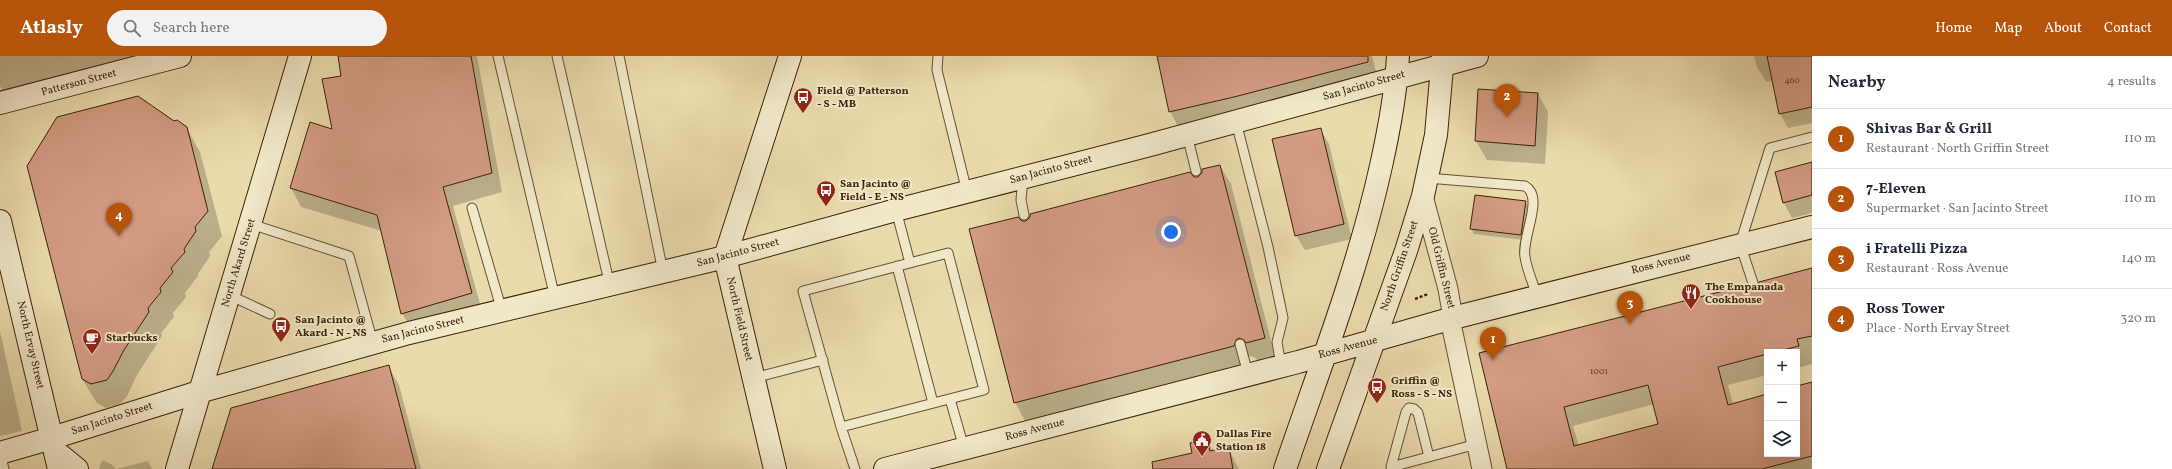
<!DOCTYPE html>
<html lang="en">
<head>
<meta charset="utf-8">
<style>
	:root { --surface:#fff; --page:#f2f2f3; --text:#1f2937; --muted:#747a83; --line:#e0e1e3; --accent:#b45309 }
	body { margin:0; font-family:Vollkorn,serif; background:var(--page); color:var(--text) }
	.controls { position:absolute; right:12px; bottom:12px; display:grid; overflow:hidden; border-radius:0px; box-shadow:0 4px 16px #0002 }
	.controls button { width:36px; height:36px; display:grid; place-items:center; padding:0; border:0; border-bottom:1px solid var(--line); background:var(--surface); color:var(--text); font:20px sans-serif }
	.you { position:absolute; left:1171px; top:176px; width:14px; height:14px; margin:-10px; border:3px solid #fff; border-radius:50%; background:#1a73e8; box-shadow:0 0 0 6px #1a73e833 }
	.badge { display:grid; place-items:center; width:26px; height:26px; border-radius:50%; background:var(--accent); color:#fff; font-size:13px; font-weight:700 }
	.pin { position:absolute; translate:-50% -33px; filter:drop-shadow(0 1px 2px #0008) }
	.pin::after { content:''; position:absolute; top:21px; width:14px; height:12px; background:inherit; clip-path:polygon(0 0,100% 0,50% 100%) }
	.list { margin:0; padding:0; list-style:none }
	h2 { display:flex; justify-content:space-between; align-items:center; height:52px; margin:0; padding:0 16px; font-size:17px }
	h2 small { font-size:13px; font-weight:400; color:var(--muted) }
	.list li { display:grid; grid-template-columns:26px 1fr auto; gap:12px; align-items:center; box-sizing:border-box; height:60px; padding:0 16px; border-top:1px solid var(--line) }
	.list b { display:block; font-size:15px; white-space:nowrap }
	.list p { margin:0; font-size:13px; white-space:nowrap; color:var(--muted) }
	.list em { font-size:13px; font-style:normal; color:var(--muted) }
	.icon { flex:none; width:22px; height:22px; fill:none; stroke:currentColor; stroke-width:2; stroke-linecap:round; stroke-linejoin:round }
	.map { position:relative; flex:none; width:1812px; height:413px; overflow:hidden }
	header { display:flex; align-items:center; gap:24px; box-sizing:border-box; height:56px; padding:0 20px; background:var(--accent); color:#fff }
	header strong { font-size:19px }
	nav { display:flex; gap:22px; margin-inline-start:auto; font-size:14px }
	.search { width:280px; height:36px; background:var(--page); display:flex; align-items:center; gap:10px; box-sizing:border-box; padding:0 14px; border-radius:22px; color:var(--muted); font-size:15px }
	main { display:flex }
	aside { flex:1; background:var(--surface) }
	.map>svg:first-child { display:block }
	.shadow { fill:#0003; fill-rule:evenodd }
	.building { fill:#d49c83; stroke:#3c2206; fill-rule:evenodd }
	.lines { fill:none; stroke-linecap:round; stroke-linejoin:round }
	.lane-casing { stroke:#685030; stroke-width:11 }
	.street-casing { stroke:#685030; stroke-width:21 }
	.secondary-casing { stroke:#3c2206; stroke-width:24 }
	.path { stroke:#3c2206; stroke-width:2.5; stroke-dasharray:3 2; stroke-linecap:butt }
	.lane { stroke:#f1e8ca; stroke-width:9 }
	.street { stroke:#f1e8ca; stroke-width:19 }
	.secondary { stroke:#f1e8ca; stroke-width:22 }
	.labels { text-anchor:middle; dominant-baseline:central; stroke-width:4; stroke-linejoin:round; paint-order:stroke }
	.number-label { font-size:9px; fill:#624025 }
	.street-label { font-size:11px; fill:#3c2206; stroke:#f1e8ca }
	.poi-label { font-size:11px; font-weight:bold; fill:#3c2206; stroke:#f1e8ca; text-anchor:start }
</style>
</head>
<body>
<header>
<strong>Atlasly</strong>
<div class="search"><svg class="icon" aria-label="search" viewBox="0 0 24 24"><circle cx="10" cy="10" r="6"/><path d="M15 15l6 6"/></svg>Search here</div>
<nav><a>Home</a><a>Map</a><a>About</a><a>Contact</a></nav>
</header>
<main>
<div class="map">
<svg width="1812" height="413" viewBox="0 0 1812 413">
	<rect width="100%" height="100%" fill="#eadbad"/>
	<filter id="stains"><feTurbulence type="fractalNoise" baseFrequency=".005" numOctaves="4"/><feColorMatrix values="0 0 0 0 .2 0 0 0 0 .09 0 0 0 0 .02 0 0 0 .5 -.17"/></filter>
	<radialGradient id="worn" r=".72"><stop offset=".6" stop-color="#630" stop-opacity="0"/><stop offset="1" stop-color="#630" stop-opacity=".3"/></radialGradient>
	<path class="shadow" d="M 0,0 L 151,0 L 5,38 L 0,30 Z
		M 339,0 L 477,0 L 502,136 L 453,150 L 482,255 L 413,276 L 402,257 L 382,175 L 301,151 L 291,132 L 310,68 L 333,74 L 342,20 Z
		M 1158,0 L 1372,0 L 1378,24 L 1180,74 L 1170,55 Z
		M 1754,0 L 1812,0 L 1812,67 L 1788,72 L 1780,57 L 1773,25 L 1766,26 L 1757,11 Z
		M 1479,34 L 1538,38 L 1548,56 L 1545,108 L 1487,104 L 1476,85 Z
		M 174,66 L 186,71 L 200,96 L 222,180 L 209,196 L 210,200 L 198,218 L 198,220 L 185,237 L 186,241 L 173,257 L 174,261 L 161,277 L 162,280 L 137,319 L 127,340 L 120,348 L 106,352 L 97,347 L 82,323 Z
		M 1320,73 L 1329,88 L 1352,183 L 1305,194 L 1296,179 Z
		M 1812,108 L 1812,157 L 1792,162 L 1784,147 Z
		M 1220,110 L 1231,128 L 1275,300 L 1257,305 L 1256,302 L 1250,300 L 1246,303 L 1245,308 L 1025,365 L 1015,346 L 1021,165 L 1198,122 Z
		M 1525,146 L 1529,151 L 1524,184 L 1474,178 L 1471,172 Z
		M 1812,213 L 1812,308 L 1797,312 L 1797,296 L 1767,296 L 1767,319 L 1728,329 L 1733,348 L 1767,339 L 1767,398 L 1797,398 L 1797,331 L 1812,327 L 1812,413 L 1508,413 L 1480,298 L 1749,233 L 1755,234 ZM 1654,348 L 1660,368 L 1579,390 L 1573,370 Z
		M 0,275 L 22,375 L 0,380 Z
		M 388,310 L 399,329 L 421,413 L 213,413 Z
		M 1207,384 L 1213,395 L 1228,392 L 1239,413 L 1159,413 L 1193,397 Z
		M 102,404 L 111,408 L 116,413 L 99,413 Z
		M 148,405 L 152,413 L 116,413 Z"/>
	<path class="building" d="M 338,0 L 471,0 L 492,117 L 443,131 L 472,237 L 401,258 L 377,159 L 290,132 L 310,66 L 332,73 L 322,23 L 341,20 Z
		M 1157,0 L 1368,0 L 1368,6 L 1234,41 L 1169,56 Z
		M 1767,0 L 1812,0 L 1812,51 L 1779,58 Z
		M 1478,33 L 1538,37 L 1535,90 L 1475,85 Z
		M 138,40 L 174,65 L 177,64 L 187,71 L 208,155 L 195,171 L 196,175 L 184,193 L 185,196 L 171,212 L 173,216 L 160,232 L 161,236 L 148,252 L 149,256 L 124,294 L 113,315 L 107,324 L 91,328 L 82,323 L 27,110 L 57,61 Z
		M 1321,72 L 1344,168 L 1295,180 L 1272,83 Z
		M 1812,106 L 1812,139 L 1783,147 L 1775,116 Z
		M 1220,109 L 1265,282 L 1246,287 L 1244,284 L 1239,282 L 1236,284 L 1234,290 L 1014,347 L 969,173 L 1018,161 L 1022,165 L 1026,165 L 1030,161 L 1030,158 L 1190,116 L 1194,121 L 1198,121 L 1202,117 L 1202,113 Z
		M 1475,139 L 1526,145 L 1521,179 L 1470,173 Z
		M 1812,212 L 1812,280 L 1797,283 L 1799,290 L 1776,296 L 1767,296 L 1767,298 L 1718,311 L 1728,349 L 1767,338 L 1767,398 L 1797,398 L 1797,330 L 1812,326 L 1812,400 L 1762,413 L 1507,413 L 1479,297 L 1747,229 L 1749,232 L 1755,233 L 1758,231 L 1759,226 ZM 1648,329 L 1658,368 L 1574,390 L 1564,351 Z
		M 389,309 L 416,413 L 212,413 L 231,352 Z
		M 1207,383 L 1210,395 L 1229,391 L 1233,413 L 1153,413 L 1152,406 L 1192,397 L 1190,387 Z"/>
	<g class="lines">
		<defs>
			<path id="lane" d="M 498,0 L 555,242
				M 557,0 L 610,230
				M 619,0 L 663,216
				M 938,0 L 937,14 L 967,136
				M 1236,66 L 1268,191 L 1283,262 L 1277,286 L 1281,309
				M 1187,79 L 1196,115
				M 1023,122 L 1021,144 L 1024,159
				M 1427,122 L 1525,130 C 1545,141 1521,182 1525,201 C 1527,214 1533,227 1537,240
				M 472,152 L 502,255
				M 896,154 L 910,207
				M 251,168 L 349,200 L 373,287
				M 897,210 L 933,347
				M 1753,227 L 1740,188 L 1770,92 L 1812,81
				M 229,239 L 270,258
				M 1240,288 L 1248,318
				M 754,322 L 823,304
				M 950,343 L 964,392
				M 841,371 L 984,334 L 948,197 L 803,235 L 841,371 L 855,413
				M 0,397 L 4,413
				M 1429,401 L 1418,357 L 1414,353 L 1409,352 L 1406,356 L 1391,411 L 1477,388"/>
			<path id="street" d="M 1423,140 L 1448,233 L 1453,262
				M 1450,263 L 1482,413"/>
			<path id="secondary" d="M 0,47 L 180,0
				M 0,165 L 59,413
				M 55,395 L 77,413
				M 0,397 L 52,382 L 199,336 L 409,277 L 725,201 L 896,154 L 1146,90 L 1477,0
				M 177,413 L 300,0
				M 775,413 L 725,201 L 790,0
				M 885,413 L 1298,306 L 1453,262 L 1812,171
				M 1285,413 C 1319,313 1358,214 1381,110 C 1389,74 1396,38 1398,0
				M 1328,413 L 1406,195 L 1423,140 L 1436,79 L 1443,0"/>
		</defs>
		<use href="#lane" class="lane-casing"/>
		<use href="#street" class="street-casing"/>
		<use href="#secondary" class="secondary-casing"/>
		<path class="path" d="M 1415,243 L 1428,238"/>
		<use href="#lane" class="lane"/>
		<use href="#street" class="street"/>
		<use href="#secondary" class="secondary"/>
	</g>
	<defs>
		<symbol id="bus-pin" viewBox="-11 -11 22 30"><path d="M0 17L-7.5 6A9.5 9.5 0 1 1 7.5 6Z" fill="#8f2418" stroke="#f1e8ca"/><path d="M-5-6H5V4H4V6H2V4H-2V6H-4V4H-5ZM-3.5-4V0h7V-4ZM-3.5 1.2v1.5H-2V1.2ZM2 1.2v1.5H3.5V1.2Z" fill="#fff"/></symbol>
		<symbol id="restaurant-pin" viewBox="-11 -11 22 30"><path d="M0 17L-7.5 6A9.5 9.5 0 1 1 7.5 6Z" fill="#8f2418" stroke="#f1e8ca"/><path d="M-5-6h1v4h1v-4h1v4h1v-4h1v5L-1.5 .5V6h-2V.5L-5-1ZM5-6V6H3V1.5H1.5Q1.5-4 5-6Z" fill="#fff"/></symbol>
		<symbol id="cafe-pin" viewBox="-11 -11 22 30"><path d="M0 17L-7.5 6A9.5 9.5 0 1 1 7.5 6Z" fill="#8f2418" stroke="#f1e8ca"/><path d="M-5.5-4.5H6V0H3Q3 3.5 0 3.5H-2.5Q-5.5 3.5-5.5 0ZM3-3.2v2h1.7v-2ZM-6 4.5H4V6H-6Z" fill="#fff"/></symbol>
		<symbol id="civic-pin" viewBox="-11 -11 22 30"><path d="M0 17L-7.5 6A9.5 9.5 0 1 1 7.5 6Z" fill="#8f2418" stroke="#f1e8ca"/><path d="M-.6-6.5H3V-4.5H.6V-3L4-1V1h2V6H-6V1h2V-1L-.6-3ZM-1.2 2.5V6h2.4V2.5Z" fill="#fff"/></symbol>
	</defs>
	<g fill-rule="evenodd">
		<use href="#bus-pin" x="792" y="30" width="22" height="30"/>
		<use href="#bus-pin" x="815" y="123" width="22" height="30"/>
		<use href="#restaurant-pin" x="1680" y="226" width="22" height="30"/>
		<use href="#bus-pin" x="270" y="259" width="22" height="30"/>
		<use href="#cafe-pin" x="81" y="271" width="22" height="30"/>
		<use href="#bus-pin" x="1366" y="320" width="22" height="30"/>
		<use href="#civic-pin" x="1191" y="373" width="22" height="30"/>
	</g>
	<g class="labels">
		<g class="number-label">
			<text x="1792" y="24">460</text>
			<text x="1599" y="315">1001</text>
		</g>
		<g class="street-label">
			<text transform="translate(79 27) rotate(-15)">Patterson Street</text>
			<text transform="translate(1364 30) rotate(-16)">San Jacinto Street</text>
			<text transform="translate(1051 114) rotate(-15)">San Jacinto Street</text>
			<text transform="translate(738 197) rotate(-15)">San Jacinto Street</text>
			<text transform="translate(239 207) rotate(-73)">North Akard Street</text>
			<text transform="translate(1661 208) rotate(-14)">Ross Avenue</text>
			<text transform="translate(1400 210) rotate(-71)">North Griffin Street</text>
			<text transform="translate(1441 212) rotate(76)">Old Griffin Street</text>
			<text transform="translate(739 263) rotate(77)">North Field Street</text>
			<text transform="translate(423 274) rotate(-14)">San Jacinto Street</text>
			<text transform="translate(30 289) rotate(77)">North Ervay Street</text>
			<text transform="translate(1348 292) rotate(-15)">Ross Avenue</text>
			<text transform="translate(112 363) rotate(-18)">San Jacinto Street</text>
			<text transform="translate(1035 374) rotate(-15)">Ross Avenue</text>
		</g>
		<g class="poi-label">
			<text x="817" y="35">Field @ Patterson<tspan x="817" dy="13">- S - MB</tspan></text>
			<text x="840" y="128">San Jacinto @<tspan x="840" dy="13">Field - E - NS</tspan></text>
			<text x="1705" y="231">The Empanada<tspan x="1705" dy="13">Cookhouse</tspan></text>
			<text x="295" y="264">San Jacinto @<tspan x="295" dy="13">Akard - N - NS</tspan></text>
			<text x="106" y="282">Starbucks</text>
			<text x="1391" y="325">Griffin @<tspan x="1391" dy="13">Ross - S - NS</tspan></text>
			<text x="1216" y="378">Dallas Fire<tspan x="1216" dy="13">Station 18</tspan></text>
		</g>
	</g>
	<rect width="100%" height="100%" filter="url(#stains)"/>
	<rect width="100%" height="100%" fill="url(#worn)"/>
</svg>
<div class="controls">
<button>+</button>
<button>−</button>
<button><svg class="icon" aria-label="layers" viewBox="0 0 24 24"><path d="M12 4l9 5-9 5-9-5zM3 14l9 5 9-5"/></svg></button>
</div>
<div class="you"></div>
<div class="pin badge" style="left:1493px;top:304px">1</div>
<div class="pin badge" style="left:1507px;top:61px">2</div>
<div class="pin badge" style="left:1630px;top:268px">3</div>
<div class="pin badge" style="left:119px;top:180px">4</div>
</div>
<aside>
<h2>Nearby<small>4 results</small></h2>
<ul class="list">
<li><span class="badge">1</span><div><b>Shivas Bar &amp; Grill</b><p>Restaurant · North Griffin Street</p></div><em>110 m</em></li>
<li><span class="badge">2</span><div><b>7-Eleven</b><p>Supermarket · San Jacinto Street</p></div><em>110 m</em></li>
<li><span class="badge">3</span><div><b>i Fratelli Pizza</b><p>Restaurant · Ross Avenue</p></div><em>140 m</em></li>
<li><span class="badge">4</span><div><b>Ross Tower</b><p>Place · North Ervay Street</p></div><em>320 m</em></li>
</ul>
</aside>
</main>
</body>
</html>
